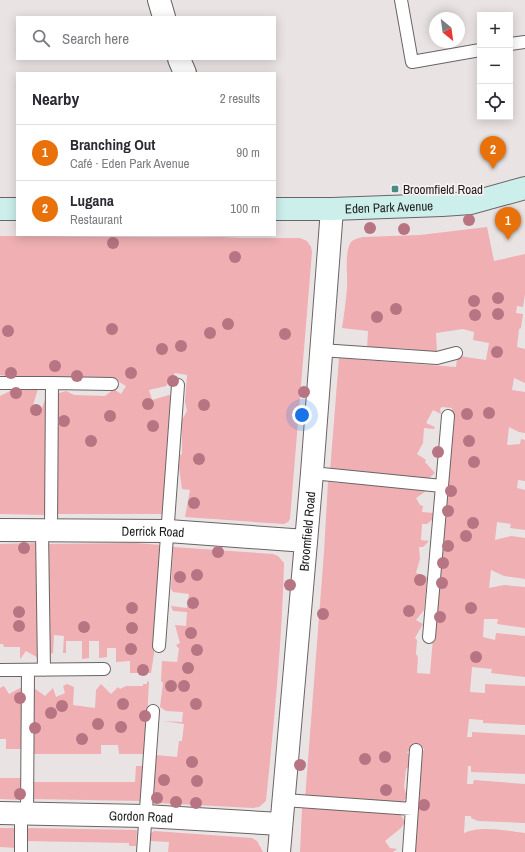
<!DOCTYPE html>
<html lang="en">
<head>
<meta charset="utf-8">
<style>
	:root { --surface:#fff; --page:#f7f7f7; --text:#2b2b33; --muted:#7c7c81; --line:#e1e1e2; --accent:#478d85 }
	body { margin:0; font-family:"Archivo Narrow",sans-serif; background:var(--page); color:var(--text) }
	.controls { position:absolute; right:12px; top:12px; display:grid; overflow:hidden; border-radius:0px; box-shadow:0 2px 10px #0003 }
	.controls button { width:36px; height:36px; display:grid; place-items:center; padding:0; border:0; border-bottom:1px solid var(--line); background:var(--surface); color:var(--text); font:20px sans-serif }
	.compass { position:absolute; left:429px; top:12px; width:36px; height:36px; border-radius:50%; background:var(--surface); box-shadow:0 2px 10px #0003; rotate:151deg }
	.you { position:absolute; left:302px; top:415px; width:14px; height:14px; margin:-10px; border:3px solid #fff; border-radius:50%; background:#1a73e8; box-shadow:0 0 0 6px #1a73e833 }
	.badge { display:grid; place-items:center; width:26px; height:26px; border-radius:50%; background:var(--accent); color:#fff; font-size:13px; font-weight:700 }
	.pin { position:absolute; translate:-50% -33px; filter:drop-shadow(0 1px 2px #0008) }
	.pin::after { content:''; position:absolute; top:21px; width:14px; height:12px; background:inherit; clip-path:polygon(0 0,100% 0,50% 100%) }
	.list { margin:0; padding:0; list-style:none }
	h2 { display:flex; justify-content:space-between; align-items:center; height:52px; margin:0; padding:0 16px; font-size:17px }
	h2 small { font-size:13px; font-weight:400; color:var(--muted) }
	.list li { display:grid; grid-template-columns:26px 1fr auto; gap:12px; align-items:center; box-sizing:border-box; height:56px; padding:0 16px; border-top:1px solid var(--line) }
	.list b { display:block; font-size:15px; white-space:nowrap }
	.list p { margin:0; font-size:13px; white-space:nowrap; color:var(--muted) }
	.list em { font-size:13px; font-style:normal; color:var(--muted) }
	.icon { flex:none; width:22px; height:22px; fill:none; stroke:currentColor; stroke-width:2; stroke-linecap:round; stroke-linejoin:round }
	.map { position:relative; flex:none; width:525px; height:852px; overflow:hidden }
	.search { position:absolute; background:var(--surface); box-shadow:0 2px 10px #0003; left:16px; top:16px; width:260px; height:44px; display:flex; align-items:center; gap:10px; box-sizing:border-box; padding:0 14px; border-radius:0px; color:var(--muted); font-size:15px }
	.panel { position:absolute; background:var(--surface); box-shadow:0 2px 10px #0003; left:16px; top:72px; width:260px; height:164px; border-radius:0px }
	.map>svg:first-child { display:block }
	.green { fill:#efafb3 }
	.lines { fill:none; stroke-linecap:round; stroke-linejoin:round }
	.lane-casing { stroke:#6a6464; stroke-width:14 }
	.street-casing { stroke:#6a6464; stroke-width:24 }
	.secondary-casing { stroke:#6a6464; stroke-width:24 }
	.lane { stroke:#fff; stroke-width:12 }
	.street { stroke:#fff; stroke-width:22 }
	.secondary { stroke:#ccefeb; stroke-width:22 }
	.tree { fill:#b77482 }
	.poi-dot { fill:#478d85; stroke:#f8f1f1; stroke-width:1.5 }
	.labels { text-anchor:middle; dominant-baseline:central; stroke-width:3.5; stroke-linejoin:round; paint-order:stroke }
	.poi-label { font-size:13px; fill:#201d1d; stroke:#f8f1f1; text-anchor:start }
	.street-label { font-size:13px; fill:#201d1d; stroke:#f8f1f1 }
</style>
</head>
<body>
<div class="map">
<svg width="525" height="852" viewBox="0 0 525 852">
	<rect width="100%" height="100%" fill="#eae3e4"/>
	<path class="green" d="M 487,227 L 494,261 L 525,254 L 525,294 L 523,307 L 517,306 L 516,313 L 523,314 L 521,328 L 519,329 L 517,347 L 525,349 L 525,383 L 514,378 L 512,390 L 525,392 L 525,433 L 519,432 L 509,427 L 507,445 L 520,444 L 521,439 L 525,440 L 525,481 L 518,480 L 517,488 L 525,490 L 525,530 L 510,528 L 511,524 L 497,522 L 495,540 L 511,536 L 525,538 L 525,579 L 504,576 L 491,570 L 489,588 L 504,585 L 525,587 L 525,628 L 497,624 L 498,619 L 484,619 L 483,637 L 495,640 L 496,633 L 525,636 L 525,677 L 491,673 L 492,669 L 472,667 L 470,692 L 485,693 L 485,684 L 525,686 L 525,725 L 483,723 L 483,720 L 469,719 L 467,737 L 472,737 L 472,732 L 525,735 L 525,774 L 471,772 L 471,766 L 468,766 L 467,784 L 473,784 L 474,780 L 525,784 L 525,823 L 478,821 L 471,818 L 471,816 L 465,816 L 464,833 C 479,825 508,831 525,833 L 525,852 L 412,852 L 419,756 L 424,750 L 423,747 L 415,747 L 407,752 L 411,757 L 410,766 L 406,769 L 404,787 L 407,797 L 402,804 L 305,799 L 324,552 L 328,482 L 429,489 L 416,498 L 420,505 L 423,506 L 422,512 L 434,513 L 433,519 L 427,524 L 422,524 L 421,540 L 429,541 L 423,547 L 419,547 L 420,559 L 416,573 L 426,576 L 427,578 L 424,610 L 416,620 L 423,624 L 415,638 L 417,640 L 416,654 L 418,657 L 417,673 L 430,674 L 452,408 L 442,407 L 440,409 L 441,414 L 433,410 L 426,423 L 435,427 L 434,429 L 424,428 L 423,443 L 417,454 L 426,460 L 425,462 L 435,473 L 428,479 L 330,471 L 339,358 L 456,367 L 457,359 L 459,356 L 486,360 L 489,343 L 473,340 L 474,332 L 463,329 L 436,333 L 437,352 L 416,353 L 413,349 L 394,348 L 375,351 L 367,350 L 368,331 L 342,328 C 344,315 346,301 347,288 C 348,276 344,252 351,242 C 354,239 359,238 363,237 L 420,235 Z
		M 0,236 C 74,236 147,238 221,237 L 242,238 L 300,238 L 307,241 L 311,247 L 312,252 L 290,519 L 288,522 L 284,524 L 185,517 L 190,490 L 182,489 L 179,467 L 180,455 L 182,454 L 182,420 L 187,411 L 185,402 L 187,375 L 175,373 L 166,386 L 149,390 L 152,400 L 169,395 L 172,396 L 165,514 L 55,514 L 56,394 L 66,391 L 74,395 L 105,396 L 114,389 L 121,394 L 126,386 L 116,380 L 95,378 L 16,378 L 0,375 Z
		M 38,389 L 33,405 L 42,408 L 46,397 L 46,515 L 0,514 L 0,396 L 12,390 Z
		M 39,543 L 40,659 L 26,651 L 20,659 L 20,647 L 4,647 L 3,644 L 0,644 L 0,544 Z
		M 135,543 L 162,545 L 154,654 L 151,673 L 130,673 L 130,661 L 116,662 L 116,648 L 107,648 L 107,657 L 99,658 L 99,641 L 89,641 L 89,658 L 82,659 L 82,641 L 66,641 L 66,653 L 63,653 L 64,636 L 54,635 L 53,653 L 50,654 L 48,651 L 47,544 Z
		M 173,547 L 273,554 L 278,556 L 284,563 C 282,642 274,722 266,801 L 259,807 L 253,808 L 158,803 L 156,801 L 154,797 L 156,755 L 177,757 L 179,741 L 182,741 L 184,724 L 163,721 L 182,722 L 183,712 L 166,711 L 160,707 L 163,683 L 161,681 L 162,661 L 177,662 L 179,649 L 176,645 L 180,643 L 175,625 L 186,626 L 187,612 L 173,611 L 171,606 L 187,608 L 189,594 L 173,592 L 171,589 Z
		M 147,681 L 149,682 L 145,754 L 119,754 L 118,745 L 101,745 L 101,754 L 31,754 L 31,686 L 45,696 L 53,688 L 56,697 L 65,693 L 63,686 L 67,684 L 74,687 L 73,705 L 95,708 L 96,690 L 101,684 L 111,694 L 118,687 L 120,689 L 126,686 L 143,686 L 143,684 L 147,684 Z
		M 4,686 L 9,694 L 24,686 L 24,749 L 6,749 L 6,739 L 0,739 L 0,688 Z
		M 136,766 L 145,766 L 143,801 L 31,799 L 31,782 L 135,782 Z
		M 0,778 L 24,778 L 24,800 L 0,799 Z
		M 302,808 L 400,814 L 405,822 L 401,828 L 385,841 L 390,848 L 397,849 L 393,852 L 300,852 Z
		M 0,828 L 17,828 L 17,848 L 0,847 Z
		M 25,828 L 137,830 L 136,846 L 129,846 L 129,843 L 25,841 Z
		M 154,831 L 252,838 L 257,841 L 263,852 L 168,852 L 169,842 L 151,841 L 149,836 L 151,833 Z"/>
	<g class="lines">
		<defs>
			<path id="lane" d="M 401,0 L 412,62 L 480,50
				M 510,44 L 525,42
				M 321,350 L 437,358 L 456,353
				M 0,383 L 52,383
				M 312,473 L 442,486
				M 42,530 L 44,670
				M 51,530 L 52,383 L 112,384
				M 429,637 L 448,416
				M 159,646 L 178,385
				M 0,670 L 104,669
				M 284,800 L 412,809
				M 27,813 L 28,670
				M 21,852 L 21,813
				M 143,852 L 153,711
				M 409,852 L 416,750"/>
			<g id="street">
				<path d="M 159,0 L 164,17"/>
				<path d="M 179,59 L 185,73"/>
				<path id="s1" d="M 0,530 L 168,531 L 306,541"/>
				<path id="s2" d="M 0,813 L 145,816 L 281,824"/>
				<path id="s3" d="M 279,852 L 312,473 L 332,209"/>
			</g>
			<g id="secondary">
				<path d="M 0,209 L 17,209"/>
				<path id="s4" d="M 275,209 L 332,209 L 442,205 L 471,203 L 525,188"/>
			</g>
		</defs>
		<use href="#lane" class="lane-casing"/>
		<use href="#street" class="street-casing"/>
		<use href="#secondary" class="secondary-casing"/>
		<use href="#lane" class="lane"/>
		<use href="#street" class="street"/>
		<use href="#secondary" class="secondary"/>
	</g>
	<g class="tree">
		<circle cx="469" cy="220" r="6"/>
		<circle cx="370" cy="228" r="6"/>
		<circle cx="404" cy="229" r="6"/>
		<circle cx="113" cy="243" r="6"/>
		<circle cx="235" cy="257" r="6"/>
		<circle cx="498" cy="298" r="6"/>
		<circle cx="474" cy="301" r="6"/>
		<circle cx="396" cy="309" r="6"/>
		<circle cx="498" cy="314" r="6"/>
		<circle cx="475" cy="315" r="6"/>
		<circle cx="377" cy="317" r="6"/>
		<circle cx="228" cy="324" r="6"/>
		<circle cx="112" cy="329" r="6"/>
		<circle cx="8" cy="331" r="6"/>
		<circle cx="210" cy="333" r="6"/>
		<circle cx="285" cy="334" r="6"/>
		<circle cx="181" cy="346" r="6"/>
		<circle cx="162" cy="349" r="6"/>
		<circle cx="497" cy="352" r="6"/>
		<circle cx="55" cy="366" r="6"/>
		<circle cx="11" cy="373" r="6"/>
		<circle cx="131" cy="373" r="6"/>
		<circle cx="77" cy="376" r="6"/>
		<circle cx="173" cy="381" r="6"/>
		<circle cx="304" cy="392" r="6"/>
		<circle cx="16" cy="393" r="6"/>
		<circle cx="148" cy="404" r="6"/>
		<circle cx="204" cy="405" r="6"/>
		<circle cx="36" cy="410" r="6"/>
		<circle cx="489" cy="413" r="6"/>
		<circle cx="467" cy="414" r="6"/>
		<circle cx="110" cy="416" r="6"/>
		<circle cx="64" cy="421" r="6"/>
		<circle cx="153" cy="426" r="6"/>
		<circle cx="91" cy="441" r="6"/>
		<circle cx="469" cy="441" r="6"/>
		<circle cx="438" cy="452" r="6"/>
		<circle cx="199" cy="459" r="6"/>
		<circle cx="474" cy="462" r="6"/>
		<circle cx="451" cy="491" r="6"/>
		<circle cx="194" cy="503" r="6"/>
		<circle cx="448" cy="511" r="6"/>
		<circle cx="473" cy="523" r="6"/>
		<circle cx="466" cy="536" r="6"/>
		<circle cx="448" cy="546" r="6"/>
		<circle cx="24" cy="548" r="6"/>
		<circle cx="218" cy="552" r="6"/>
		<circle cx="443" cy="563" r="6"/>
		<circle cx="197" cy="575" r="6"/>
		<circle cx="180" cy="577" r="6"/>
		<circle cx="420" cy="580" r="6"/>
		<circle cx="442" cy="583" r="6"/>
		<circle cx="290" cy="585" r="6"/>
		<circle cx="193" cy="603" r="6"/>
		<circle cx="132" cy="608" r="6"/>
		<circle cx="471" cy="608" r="6"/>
		<circle cx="409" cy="611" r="6"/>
		<circle cx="19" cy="612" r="6"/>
		<circle cx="323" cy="614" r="6"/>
		<circle cx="440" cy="617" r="6"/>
		<circle cx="19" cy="626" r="6"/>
		<circle cx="84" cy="627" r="6"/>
		<circle cx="132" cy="628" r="6"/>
		<circle cx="191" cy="633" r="6"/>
		<circle cx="131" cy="649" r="6"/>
		<circle cx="197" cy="650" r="6"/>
		<circle cx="476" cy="657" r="6"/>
		<circle cx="188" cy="668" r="6"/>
		<circle cx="143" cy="670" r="6"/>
		<circle cx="171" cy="686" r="6"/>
		<circle cx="184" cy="686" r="6"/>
		<circle cx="20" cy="698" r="6"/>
		<circle cx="123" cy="704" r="6"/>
		<circle cx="196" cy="704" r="6"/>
		<circle cx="62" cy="706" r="6"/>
		<circle cx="51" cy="713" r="6"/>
		<circle cx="145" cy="716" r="6"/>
		<circle cx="98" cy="724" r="6"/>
		<circle cx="121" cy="727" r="6"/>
		<circle cx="35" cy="728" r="6"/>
		<circle cx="82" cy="739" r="6"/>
		<circle cx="385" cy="757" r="6"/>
		<circle cx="365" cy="759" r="6"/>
		<circle cx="192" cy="762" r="6"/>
		<circle cx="300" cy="765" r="6"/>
		<circle cx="164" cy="780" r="6"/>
		<circle cx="197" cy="781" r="6"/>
		<circle cx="386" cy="790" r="6"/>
		<circle cx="20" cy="794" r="6"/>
		<circle cx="157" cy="798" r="6"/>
		<circle cx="176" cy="802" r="6"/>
		<circle cx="196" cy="803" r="6"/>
		<circle cx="424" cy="805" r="6"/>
	</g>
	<rect class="poi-dot" x="391" y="185" width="8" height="8" rx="2"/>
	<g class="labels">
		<g class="poi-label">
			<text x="403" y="189">Broomfield Road</text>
		</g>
		<g class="street-label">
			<text stroke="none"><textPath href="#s4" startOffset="114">Eden Park Avenue</textPath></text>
			<text stroke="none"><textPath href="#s3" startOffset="322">Broomfield Road</textPath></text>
			<text stroke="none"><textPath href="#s1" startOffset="153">Derrick Road</textPath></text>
			<text stroke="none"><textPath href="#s2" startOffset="141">Gordon Road</textPath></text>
		</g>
	</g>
</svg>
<div class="controls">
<button>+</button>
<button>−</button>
<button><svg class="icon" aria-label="locate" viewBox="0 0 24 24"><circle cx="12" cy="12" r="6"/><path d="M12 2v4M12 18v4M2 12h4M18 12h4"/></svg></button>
</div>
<svg class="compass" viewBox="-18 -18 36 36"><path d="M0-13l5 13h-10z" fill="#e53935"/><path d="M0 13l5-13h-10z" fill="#7c7c81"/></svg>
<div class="you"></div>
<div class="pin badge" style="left:508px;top:240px;background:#e8710a">1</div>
<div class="pin badge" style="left:493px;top:169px;background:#e8710a">2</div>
<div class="search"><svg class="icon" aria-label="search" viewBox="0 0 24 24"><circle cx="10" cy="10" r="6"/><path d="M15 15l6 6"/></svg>Search here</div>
<section class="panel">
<h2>Nearby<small>2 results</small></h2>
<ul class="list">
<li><span class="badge" style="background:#e8710a">1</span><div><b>Branching Out</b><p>Café · Eden Park Avenue</p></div><em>90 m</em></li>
<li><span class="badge" style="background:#e8710a">2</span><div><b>Lugana</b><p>Restaurant</p></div><em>100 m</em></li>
</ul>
</section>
</div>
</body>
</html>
